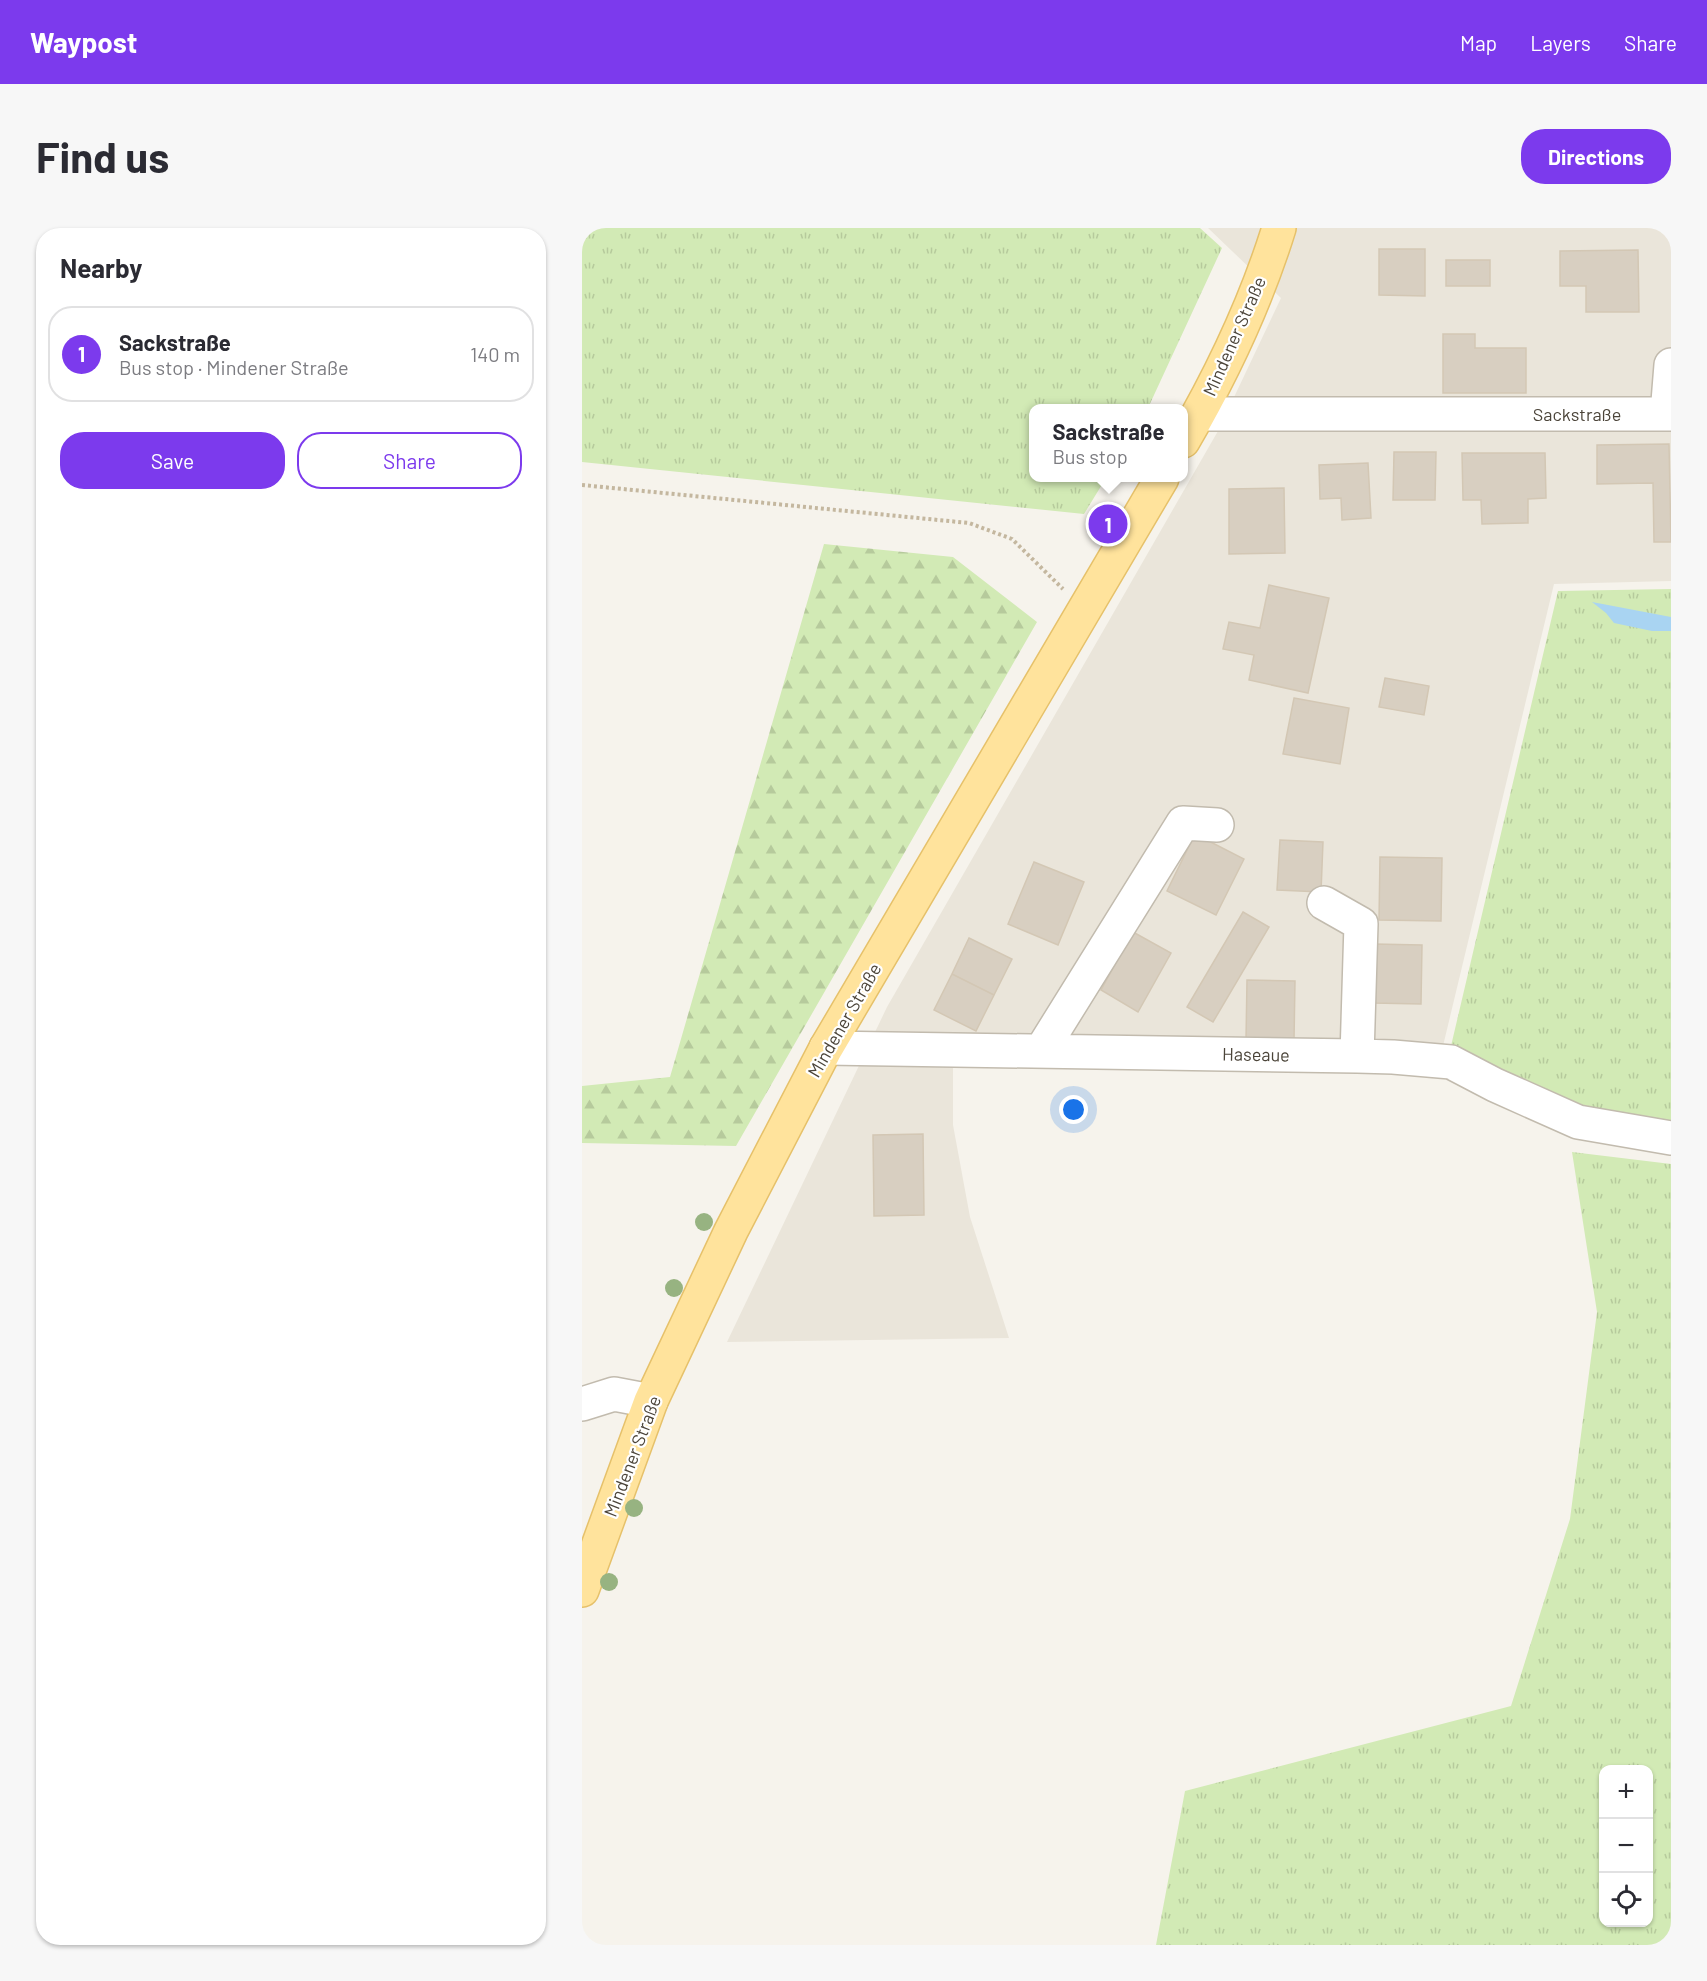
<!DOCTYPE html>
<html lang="en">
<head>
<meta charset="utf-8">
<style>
	:root { --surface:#fff; --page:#f7f7f7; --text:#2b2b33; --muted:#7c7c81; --line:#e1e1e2; --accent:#7c3aed }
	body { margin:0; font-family:Barlow,sans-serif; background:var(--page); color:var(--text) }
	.controls { position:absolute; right:18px; bottom:18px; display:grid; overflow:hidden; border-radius:12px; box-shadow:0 2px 4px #0004 }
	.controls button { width:54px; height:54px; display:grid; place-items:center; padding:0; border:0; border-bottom:2px solid var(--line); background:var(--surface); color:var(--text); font:30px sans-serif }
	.you { position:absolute; left:492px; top:882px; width:21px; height:21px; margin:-15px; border:4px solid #fff; border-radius:50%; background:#1a73e8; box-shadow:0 0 0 9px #1a73e833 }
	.badge { display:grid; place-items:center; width:39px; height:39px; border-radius:50%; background:var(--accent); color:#fff; font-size:20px; font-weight:700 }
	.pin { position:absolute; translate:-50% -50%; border:3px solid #fff; box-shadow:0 2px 6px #0006 }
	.popup { position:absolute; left:447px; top:176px; width:159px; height:78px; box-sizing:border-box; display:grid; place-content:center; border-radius:12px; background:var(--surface); filter:drop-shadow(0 2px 4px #0005); font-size:20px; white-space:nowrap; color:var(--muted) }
	.popup b { font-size:22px; color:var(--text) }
	.popup::after { content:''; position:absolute; left:50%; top:100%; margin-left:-12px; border:12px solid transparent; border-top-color:var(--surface) }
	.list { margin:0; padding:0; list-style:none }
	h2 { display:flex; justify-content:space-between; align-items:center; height:78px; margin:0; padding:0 24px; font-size:26px }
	h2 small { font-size:20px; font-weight:400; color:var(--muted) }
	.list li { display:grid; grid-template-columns:39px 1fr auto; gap:18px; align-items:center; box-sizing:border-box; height:96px; margin:0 12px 12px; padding:0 12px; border:2px solid var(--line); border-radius:24px }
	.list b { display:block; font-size:22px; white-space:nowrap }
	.list p { margin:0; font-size:20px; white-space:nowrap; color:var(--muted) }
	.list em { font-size:20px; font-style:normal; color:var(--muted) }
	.actions { display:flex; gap:12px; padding:18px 24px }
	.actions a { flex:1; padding:14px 0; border:2px solid var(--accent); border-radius:24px; text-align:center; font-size:21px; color:var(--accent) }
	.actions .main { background:var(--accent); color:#fff }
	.icon { flex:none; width:33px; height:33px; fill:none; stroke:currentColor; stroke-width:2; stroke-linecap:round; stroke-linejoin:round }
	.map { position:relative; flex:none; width:1089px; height:1717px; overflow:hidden; border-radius:24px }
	header { display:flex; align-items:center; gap:36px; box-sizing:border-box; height:84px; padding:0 30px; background:var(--accent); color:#fff }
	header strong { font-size:28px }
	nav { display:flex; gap:33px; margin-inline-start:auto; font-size:21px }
	.intro { display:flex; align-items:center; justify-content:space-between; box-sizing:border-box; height:144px; padding:0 36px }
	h1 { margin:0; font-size:42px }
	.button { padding:15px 27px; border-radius:24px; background:var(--accent); color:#fff; font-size:21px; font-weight:700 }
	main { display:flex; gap:36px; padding:0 36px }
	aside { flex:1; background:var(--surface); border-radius:24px; box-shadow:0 2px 4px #0004 }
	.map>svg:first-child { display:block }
	.residential { fill:#eae5da }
	.grass { fill:url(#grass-tufts); fill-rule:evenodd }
	.forest { fill:url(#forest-firs) }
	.water { fill:#a9d4f2 }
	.building { fill:#d8cfc1; stroke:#d3c7b4; stroke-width:1.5 }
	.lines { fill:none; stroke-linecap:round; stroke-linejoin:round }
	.minor-casing { stroke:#c2bbae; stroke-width:36 }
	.major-casing { stroke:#e6c16a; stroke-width:36 }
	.path { stroke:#c4b79f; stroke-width:4; stroke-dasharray:3 3; stroke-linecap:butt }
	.minor { stroke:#fff; stroke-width:33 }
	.major { stroke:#ffe39c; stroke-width:33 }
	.tree { fill:#97b381 }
	.labels { text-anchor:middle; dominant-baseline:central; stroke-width:4.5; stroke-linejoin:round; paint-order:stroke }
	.street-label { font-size:18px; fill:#4b4439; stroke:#fff }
</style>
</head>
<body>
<header>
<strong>Waypost</strong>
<nav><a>Map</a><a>Layers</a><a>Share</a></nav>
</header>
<div class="intro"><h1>Find us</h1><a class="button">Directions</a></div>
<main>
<aside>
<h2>Nearby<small></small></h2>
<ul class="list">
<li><span class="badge">1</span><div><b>Sackstraße</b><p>Bus stop · Mindener Straße</p></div><em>140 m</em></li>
</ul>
<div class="actions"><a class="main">Save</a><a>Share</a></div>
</aside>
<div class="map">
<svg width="1089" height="1717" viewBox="0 0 1089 1717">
	<defs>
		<pattern id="grass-tufts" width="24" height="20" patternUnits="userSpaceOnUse" patternTransform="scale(1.5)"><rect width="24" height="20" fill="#d2eab5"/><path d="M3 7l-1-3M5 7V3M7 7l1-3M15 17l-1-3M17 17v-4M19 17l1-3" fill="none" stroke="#b6ca9c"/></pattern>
		<pattern id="forest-firs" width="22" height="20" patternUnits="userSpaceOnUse" patternTransform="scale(1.5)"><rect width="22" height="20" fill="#d2eab5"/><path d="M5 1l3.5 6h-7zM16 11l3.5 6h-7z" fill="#b6ca9c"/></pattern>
	</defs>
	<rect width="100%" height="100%" fill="#f6f3ec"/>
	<path class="residential" d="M 626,0 L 1089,0 L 1089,353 L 972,356 L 861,818 L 371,813 L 371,897 L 388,989 L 427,1110 L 145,1114 L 305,779 L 636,203 L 699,70 Z"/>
	<path class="grass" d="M 0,0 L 618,0 L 640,20 L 566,180 L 451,180 L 451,250 L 524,250 L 502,286 L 0,234 Z
		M 1089,361 L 1089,894 L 1001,878 L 869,818 L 976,363 Z
		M 990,924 L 1089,936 L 1089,1717 L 574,1717 L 603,1563 L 929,1478 L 988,1291 L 1015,1084 ZM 1022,1542 L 1066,1542 L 1066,1694 L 1022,1694 Z"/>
	<path class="forest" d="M 242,316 L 371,329 L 455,394 L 154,918 L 0,915 L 0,858 L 88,849 Z"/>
	<path class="water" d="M 1010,374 L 1089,389 L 1089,403 L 1070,403 L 1032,395 L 1024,385 Z"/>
	<path class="building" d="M 797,21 L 843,21 L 843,68 L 797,67 Z
		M 1056,22 L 1057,84 L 1004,84 L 1004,58 L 978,58 L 978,23 Z
		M 864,32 L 908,32 L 908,58 L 864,58 Z
		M 861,106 L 893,106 L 893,120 L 944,120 L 944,165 L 861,165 Z
		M 1087,216 L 1089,314 L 1072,314 L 1071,255 L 1015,256 L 1015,217 Z
		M 812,224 L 854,224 L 853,272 L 811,272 Z
		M 880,225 L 963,225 L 964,270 L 946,271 L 946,295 L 900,296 L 899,272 L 881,272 Z
		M 786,235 L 789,290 L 760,292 L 759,270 L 738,271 L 737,237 Z
		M 702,260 L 703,325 L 647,326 L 647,261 Z
		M 687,357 L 747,370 L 726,465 L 667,452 L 672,427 L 641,421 L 647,394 L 678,400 Z
		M 803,450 L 847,458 L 842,487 L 797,479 Z
		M 712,470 L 767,480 L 758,536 L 701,526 Z
		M 613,606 L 662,631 L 634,687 L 585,663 Z
		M 698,612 L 741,614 L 739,664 L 695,662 Z
		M 798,629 L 860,630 L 859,693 L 797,692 Z
		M 452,634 L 502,654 L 476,717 L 426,696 Z
		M 661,684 L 687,699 L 631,794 L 605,779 Z
		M 551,704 L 589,725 L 556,784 L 519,762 Z
		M 387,710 L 430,731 L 412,767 L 370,746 Z
		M 792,716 L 840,717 L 839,776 L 791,775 Z
		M 370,746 L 412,767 L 394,803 L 352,782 Z
		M 665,752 L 713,753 L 712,813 L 664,812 Z
		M 341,906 L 342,987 L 292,988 L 291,907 Z"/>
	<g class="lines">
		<defs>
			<path id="minor" d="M 617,186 L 1089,186
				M 1085,186 L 1089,137
				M 742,675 L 779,696 L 775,828
				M 244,820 L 775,828 L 811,829 L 869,834 L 913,857 L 996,894 L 1089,910
				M 459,823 L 601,595 L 635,597
				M 0,1176 L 32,1166 L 69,1173"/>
			<path id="major" d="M 601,213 C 640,146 674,74 697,0
				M 0,1362 L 69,1173 L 149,1003 L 244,820 L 580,250"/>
		</defs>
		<use href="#minor" class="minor-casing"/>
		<use href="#major" class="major-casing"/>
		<path class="path" d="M 0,257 L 387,295 L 430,311 L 481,361"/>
		<use href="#minor" class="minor"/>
		<use href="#major" class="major"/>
	</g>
	<g class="tree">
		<circle cx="122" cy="994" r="9"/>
		<circle cx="92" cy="1060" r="9"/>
		<circle cx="52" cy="1280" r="9"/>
		<circle cx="27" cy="1354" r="9"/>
	</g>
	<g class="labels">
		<g class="street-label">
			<text transform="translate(652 108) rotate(-66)">Mindener Straße</text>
			<text x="995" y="186">Sackstraße</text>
			<text transform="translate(262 792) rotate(-60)">Mindener Straße</text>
			<text transform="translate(674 826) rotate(1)">Haseaue</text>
			<text transform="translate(50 1228) rotate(-69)">Mindener Straße</text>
		</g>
	</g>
</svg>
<div class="controls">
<button>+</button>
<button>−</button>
<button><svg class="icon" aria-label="locate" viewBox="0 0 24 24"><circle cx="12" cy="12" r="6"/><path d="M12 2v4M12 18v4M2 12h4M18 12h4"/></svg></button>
</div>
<div class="you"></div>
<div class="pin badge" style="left:526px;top:296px">1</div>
<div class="popup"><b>Sackstraße</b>Bus stop</div>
</div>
</main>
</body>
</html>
